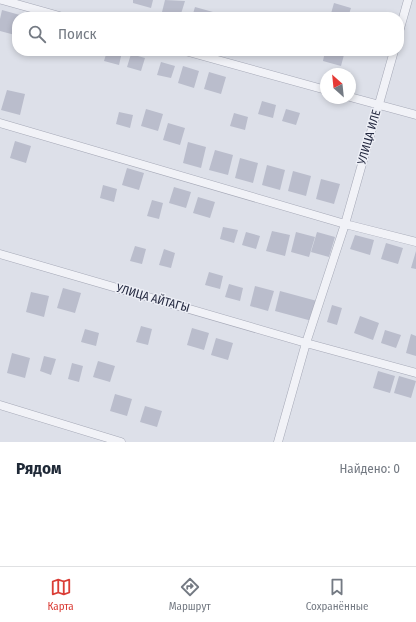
<!DOCTYPE html>
<html lang="ru">
<head>
<meta charset="utf-8">
<style>
	:root { --surface:#fff; --page:#f6f6f7; --text:#1f2937; --muted:#747a83; --line:#e0e1e3; --accent:#da3d36 }
	body { margin:0; font-family:"Fira Sans Condensed",sans-serif; background:var(--page); color:var(--text) }
	.compass { position:absolute; left:320px; top:68px; width:36px; height:36px; border-radius:50%; background:var(--surface); box-shadow:0 2px 6px #0003; rotate:333deg }
	.list { margin:0; padding:0; list-style:none }
	h2 { display:flex; justify-content:space-between; align-items:center; height:52px; margin:0; padding:0 16px; font-size:17px }
	h2 small { font-size:13px; font-weight:400; color:var(--muted) }
	.icon { flex:none; width:22px; height:22px; fill:none; stroke:currentColor; stroke-width:2; stroke-linecap:round; stroke-linejoin:round }
	.map { position:relative; flex:none; width:416px; height:442px; overflow:hidden }
	.search { position:absolute; background:var(--surface); box-shadow:0 2px 6px #0003; left:12px; right:12px; top:12px; height:44px; display:flex; align-items:center; gap:10px; box-sizing:border-box; padding:0 14px; border-radius:16px; color:var(--muted); font-size:15px }
	.sheet { height:124px; background:var(--surface) }
	nav { display:flex; justify-content:space-around; align-items:center; box-sizing:border-box; height:56px; border-top:1px solid var(--line); background:var(--surface); font-size:11px; color:var(--muted) }
	nav a { display:grid; justify-items:center; gap:2px }
	nav .on { color:var(--accent) }
	.map>svg:first-child { display:block }
	.building { fill:#babdcc }
	.lines { fill:none; stroke-linecap:round; stroke-linejoin:round }
	.street-casing { stroke:#a6a9b7; stroke-width:9 }
	.street { stroke:#f1f2f7; stroke-width:8 }
	.labels { text-anchor:middle; dominant-baseline:central; stroke-width:3; stroke-linejoin:round; paint-order:stroke }
	.street-label { font-size:12px; fill:#252a41; stroke:#edeff6 }
</style>
</head>
<body>
<div class="map">
<svg width="416" height="442" viewBox="0 0 416 442">
	<rect width="100%" height="100%" fill="#dde0e9"/>
	<path class="building" d="M 133,0 L 153,0 L 151,8 L 133,3 Z
		M 165,0 L 185,1 L 180,17 L 166,17 L 161,16 Z
		M 334,3 L 351,8 L 348,17 L 330,17 Z
		M 195,7 L 213,12 L 212,17 L 192,17 Z
		M 2,10 L 20,15 L 20,17 L 17,17 L 17,28 L 15,35 L 0,31 L 0,19 Z
		M 107,51 L 122,52 L 119,65 L 104,61 Z
		M 275,51 L 292,51 L 290,56 Z
		M 325,51 L 345,51 L 341,66 L 323,61 Z
		M 131,54 L 145,58 L 141,71 L 127,67 Z
		M 161,62 L 175,66 L 171,78 L 157,75 Z
		M 183,66 L 199,71 L 194,88 L 178,83 Z
		M 209,72 L 226,77 L 221,94 L 204,89 Z
		M 7,90 L 25,94 L 20,115 L 1,110 Z
		M 262,101 L 276,105 L 273,118 L 258,114 Z
		M 146,109 L 163,114 L 158,131 L 141,126 Z
		M 286,109 L 300,113 L 296,125 L 282,121 Z
		M 119,112 L 133,115 L 130,128 L 116,124 Z
		M 234,113 L 248,117 L 245,130 L 230,126 Z
		M 168,123 L 185,128 L 180,145 L 163,140 Z
		M 15,141 L 31,146 L 26,163 L 10,158 Z
		M 188,142 L 206,147 L 201,168 L 183,163 Z
		M 215,150 L 233,155 L 228,175 L 209,170 Z
		M 240,158 L 258,163 L 253,183 L 235,178 Z
		M 267,165 L 285,170 L 280,190 L 262,185 Z
		M 127,168 L 144,173 L 139,190 L 122,185 Z
		M 293,171 L 311,176 L 306,196 L 288,191 Z
		M 321,179 L 340,184 L 334,204 L 316,199 Z
		M 103,185 L 117,189 L 114,202 L 100,198 Z
		M 174,187 L 191,192 L 186,208 L 169,203 Z
		M 198,197 L 215,202 L 210,218 L 193,213 Z
		M 152,200 L 163,203 L 159,219 L 147,216 Z
		M 223,227 L 238,230 L 234,243 L 220,239 Z
		M 272,231 L 290,235 L 285,256 L 266,251 Z
		M 246,232 L 260,236 L 256,249 L 242,245 Z
		M 296,232 L 315,237 L 309,257 L 291,252 Z
		M 317,232 L 335,237 L 329,257 L 311,252 Z
		M 355,235 L 374,240 L 370,255 L 350,249 Z
		M 386,243 L 403,248 L 398,264 L 381,259 Z
		M 135,246 L 146,249 L 142,264 L 130,261 Z
		M 164,249 L 175,253 L 171,268 L 159,265 Z
		M 416,251 L 416,269 L 411,268 Z
		M 209,272 L 223,276 L 220,289 L 205,285 Z
		M 229,284 L 243,288 L 240,301 L 225,297 Z
		M 255,286 L 274,291 L 268,311 L 250,306 Z
		M 63,288 L 81,293 L 75,313 L 57,308 Z
		M 280,291 L 317,301 L 312,321 L 275,311 Z
		M 31,292 L 49,296 L 44,317 L 26,312 Z
		M 332,305 L 342,308 L 337,325 L 327,322 Z
		M 360,316 L 379,323 L 373,340 L 354,333 Z
		M 141,326 L 152,329 L 148,345 L 136,342 Z
		M 192,328 L 209,333 L 204,350 L 187,345 Z
		M 85,329 L 99,333 L 96,346 L 81,342 Z
		M 385,330 L 401,335 L 396,348 L 381,343 Z
		M 411,334 L 416,336 L 416,356 L 406,353 Z
		M 216,338 L 233,343 L 228,360 L 211,355 Z
		M 12,353 L 30,358 L 25,378 L 7,373 Z
		M 44,356 L 56,359 L 51,375 L 40,371 Z
		M 98,361 L 115,366 L 110,382 L 93,377 Z
		M 72,363 L 83,366 L 79,382 L 68,379 Z
		M 378,371 L 395,376 L 390,393 L 373,388 Z
		M 399,376 L 416,381 L 411,398 L 394,393 Z
		M 115,394 L 132,399 L 127,416 L 110,411 Z
		M 145,406 L 162,411 L 157,427 L 140,422 Z"/>
	<g class="lines">
		<defs>
			<path id="street" d="M 2,0 L 63,17
				M 399,32 L 408,0
				M 185,51 L 326,90
				M 350,97 L 416,115
				M 0,123 L 345,224 L 416,242
				M 0,254 L 306,343 L 416,373
				M 0,405 L 121,442
				M 278,442 L 306,343 L 345,224 L 394,51"/>
		</defs>
		<use href="#street" class="street-casing"/>
		<use href="#street" class="street"/>
	</g>
	<g class="labels">
		<g class="street-label">
			<text transform="translate(369 137) rotate(-74)">УЛИЦА ИЛЕ</text>
			<text transform="translate(153 298) rotate(16)">УЛИЦА АЙТАГЫ</text>
		</g>
	</g>
</svg>
<svg class="compass" viewBox="-18 -18 36 36"><path d="M0-13l5 13h-10z" fill="#e53935"/><path d="M0 13l5-13h-10z" fill="#747a83"/></svg>
<div class="search"><svg class="icon" aria-label="search" viewBox="0 0 24 24"><circle cx="10" cy="10" r="6"/><path d="M15 15l6 6"/></svg>Поиск</div>
</div>
<section class="sheet">
<h2>Рядом<small>Найдено: 0</small></h2>
<ul class="list">
</ul>
</section>
<nav>
<a class="on"><svg class="icon" aria-label="map" viewBox="0 0 24 24"><path d="M3 6l6-2 6 2 6-2v14l-6 2-6-2-6 2zM9 4v14M15 6v14"/></svg>Карта</a>
<a><svg class="icon" aria-label="directions" viewBox="0 0 24 24"><path d="M12 3l9 9-9 9-9-9zM9 14v-3h6M13 9l2 2-2 2"/></svg>Маршрут</a>
<a><svg class="icon" aria-label="saved" viewBox="0 0 24 24"><path d="M7 4h10v16l-5-4-5 4z"/></svg>Сохранённые</a>
</nav>
</body>
</html>
